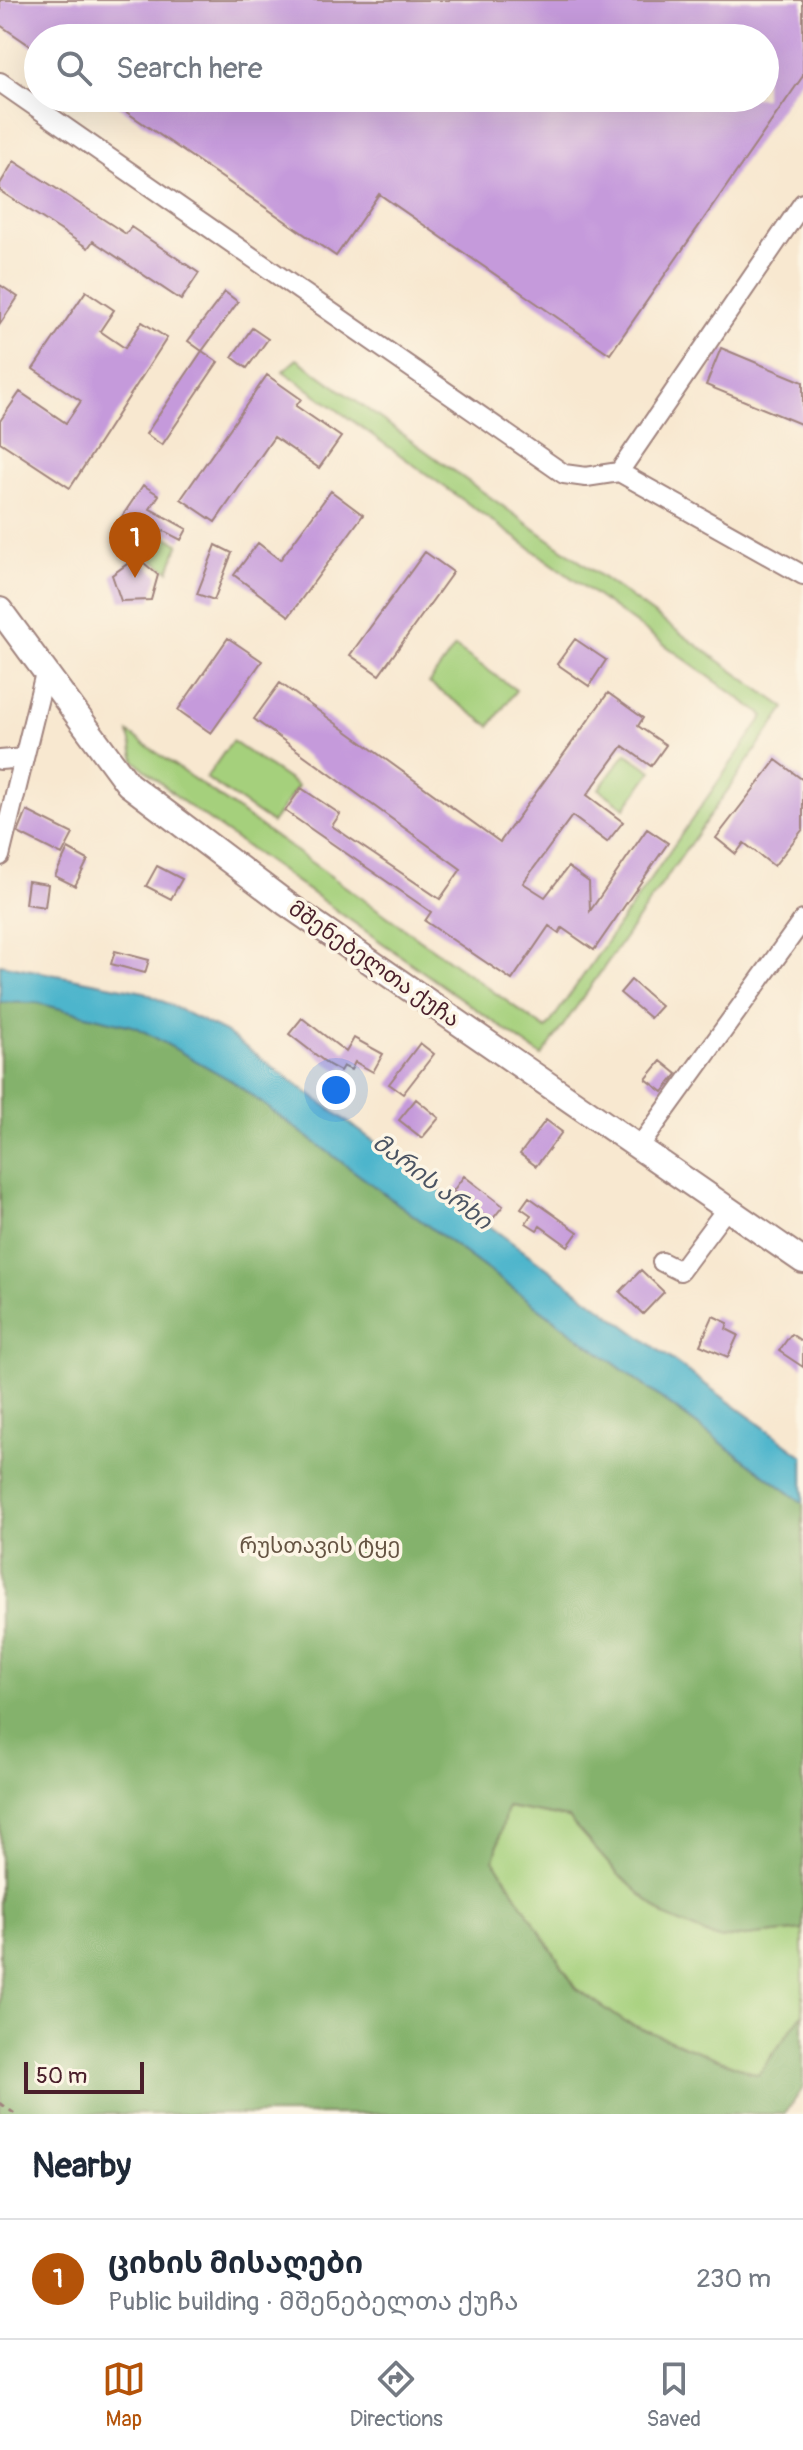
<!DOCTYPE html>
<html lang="en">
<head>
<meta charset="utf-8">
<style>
	:root { --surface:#fff; --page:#f2f2f3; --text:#1f2937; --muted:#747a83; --line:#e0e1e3; --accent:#b45309 }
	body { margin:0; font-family:Pangolin,"Noto Sans Georgian",sans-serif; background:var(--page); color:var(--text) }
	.scale { position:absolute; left:24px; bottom:20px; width:120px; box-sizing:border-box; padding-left:8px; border:4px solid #4a1f2b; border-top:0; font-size:22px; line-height:28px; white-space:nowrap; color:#4a1f2b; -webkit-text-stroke:6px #fcf5e5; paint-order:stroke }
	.you { position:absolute; left:336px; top:1090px; width:28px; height:28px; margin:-20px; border:6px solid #fff; border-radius:50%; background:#1a73e8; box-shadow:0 0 0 12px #1a73e833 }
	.badge { display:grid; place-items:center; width:52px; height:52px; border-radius:50%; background:var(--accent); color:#fff; font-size:26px; font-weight:700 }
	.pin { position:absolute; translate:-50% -66px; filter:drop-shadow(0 2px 4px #0008) }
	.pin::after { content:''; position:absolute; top:42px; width:28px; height:24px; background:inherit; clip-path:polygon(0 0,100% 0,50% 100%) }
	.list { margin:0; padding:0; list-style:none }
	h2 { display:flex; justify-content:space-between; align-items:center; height:104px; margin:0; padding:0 32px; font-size:34px }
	h2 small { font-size:26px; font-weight:400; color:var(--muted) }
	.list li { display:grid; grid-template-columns:52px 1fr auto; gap:24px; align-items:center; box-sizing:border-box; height:120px; padding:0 32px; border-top:2px solid var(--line) }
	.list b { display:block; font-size:30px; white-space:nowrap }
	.list p { margin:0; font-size:26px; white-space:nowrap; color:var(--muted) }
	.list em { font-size:26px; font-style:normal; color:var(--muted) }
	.icon { flex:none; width:44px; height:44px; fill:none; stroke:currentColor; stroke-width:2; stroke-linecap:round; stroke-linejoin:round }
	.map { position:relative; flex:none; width:803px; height:2114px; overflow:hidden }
	.search { position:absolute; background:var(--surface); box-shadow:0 8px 32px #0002; left:24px; right:24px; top:24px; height:88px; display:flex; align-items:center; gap:20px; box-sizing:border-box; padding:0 28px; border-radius:44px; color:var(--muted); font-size:30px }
	.sheet { height:224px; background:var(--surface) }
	nav { display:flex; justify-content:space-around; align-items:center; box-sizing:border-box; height:112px; border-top:2px solid var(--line); background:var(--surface); font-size:22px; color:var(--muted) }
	nav a { display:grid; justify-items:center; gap:4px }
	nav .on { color:var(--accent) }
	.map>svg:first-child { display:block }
	.green { fill:#a5d07c; stroke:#787854; stroke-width:2 }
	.forest { fill:#84b26c; stroke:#67684c; stroke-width:2 }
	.water { fill:#4eb5cc; stroke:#4c6a7c; stroke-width:2 }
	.building { fill:#c59adb }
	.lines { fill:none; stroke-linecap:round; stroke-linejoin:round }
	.minor-casing { stroke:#a1847e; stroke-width:22 }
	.major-casing { stroke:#a1847e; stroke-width:28 }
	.path { stroke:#a1847e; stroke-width:3; stroke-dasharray:6 6; stroke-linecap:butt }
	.minor { stroke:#fff; stroke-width:18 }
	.major { stroke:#fff; stroke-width:24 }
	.labels { text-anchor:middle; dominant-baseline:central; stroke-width:7; stroke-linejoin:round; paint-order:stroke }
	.street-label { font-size:22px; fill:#4a1f2b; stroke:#fcf5e5 }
	.park-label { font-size:22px; fill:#655443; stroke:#fcf5e5 }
	.water-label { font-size:24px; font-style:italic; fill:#4b5463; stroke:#fcf5e5 }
</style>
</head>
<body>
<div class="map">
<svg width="803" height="2114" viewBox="0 0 803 2114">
	<rect width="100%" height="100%" fill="#fcf5e5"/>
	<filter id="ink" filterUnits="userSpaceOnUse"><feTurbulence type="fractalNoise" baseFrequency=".0125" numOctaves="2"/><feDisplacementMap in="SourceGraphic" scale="16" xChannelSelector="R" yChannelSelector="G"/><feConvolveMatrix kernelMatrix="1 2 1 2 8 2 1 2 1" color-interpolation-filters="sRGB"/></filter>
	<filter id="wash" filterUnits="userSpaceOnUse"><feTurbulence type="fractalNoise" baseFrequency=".006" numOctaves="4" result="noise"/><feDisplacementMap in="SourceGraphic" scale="32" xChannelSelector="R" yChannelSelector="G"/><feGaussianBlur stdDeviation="1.8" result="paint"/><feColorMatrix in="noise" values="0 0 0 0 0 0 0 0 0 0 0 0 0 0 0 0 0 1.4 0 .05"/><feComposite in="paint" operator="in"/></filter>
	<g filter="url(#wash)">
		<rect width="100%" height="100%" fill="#f8e8d0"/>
		<path class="green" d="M 297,359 L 785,708 L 542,1056 L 182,801 L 135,761 L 129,733 L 546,1029 L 764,716 L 283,371 Z
			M 151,530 L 179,543 L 169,571 L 139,550 Z
			M 455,647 L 516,690 L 490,726 L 429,683 Z
			M 232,741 L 298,786 L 272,823 L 206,778 Z
			M 626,753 L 652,771 L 625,808 L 599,789 Z
			M 507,1807 L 568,1818 L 617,1873 L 666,1917 L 718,1939 L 803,1930 L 803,2013 L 758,2075 L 625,2022 L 576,1988 L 494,1860 Z"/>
		<path class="forest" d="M 0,1002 L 37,1003 L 136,1027 L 232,1081 L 803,1503 L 803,1930 L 718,1939 L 666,1917 L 617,1873 L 568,1818 L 507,1807 L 494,1860 L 576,1988 L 625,2022 L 758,2075 L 803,2013 L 803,2088 L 785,2114 L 0,2114 Z"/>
		<path class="water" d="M 0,964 L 144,992 L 225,1032 L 803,1456 L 803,1503 L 232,1081 L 136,1027 L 37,1003 L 0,1002 Z"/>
		<g id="blocks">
			<path class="building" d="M 0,0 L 803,0 L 803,76 L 610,354 L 379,194 L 336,256 L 106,98 L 765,98 L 765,38 L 38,38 L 38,51 L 0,25 Z
				M 14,161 L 126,234 L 131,227 L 199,273 L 181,300 L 93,241 L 88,248 L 0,191 L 0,184 Z
				M 0,285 L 18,297 L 0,324 Z
				M 86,291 L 114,310 L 100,331 L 125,348 L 142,322 L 167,338 L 70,488 L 0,442 L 0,421 L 20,392 L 66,423 L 81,401 L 33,369 Z
				M 225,292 L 238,302 L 202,351 L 188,341 Z
				M 252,328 L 268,339 L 247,368 L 232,357 Z
				M 721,348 L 803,382 L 803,425 L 706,385 Z
				M 202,351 L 218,362 L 162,445 L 146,434 Z
				M 267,375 L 301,399 L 296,406 L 341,437 L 319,468 L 274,437 L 215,522 L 181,499 Z
				M 143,485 L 159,495 L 150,509 L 187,529 L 181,540 L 143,520 L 135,532 L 119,521 Z
				M 331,491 L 363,515 L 289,616 L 234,575 L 258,543 L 280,560 Z
				M 216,545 L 232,553 L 214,600 L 197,594 Z
				M 425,552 L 453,572 L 379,675 L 350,655 Z
				M 137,557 L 158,575 L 151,600 L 121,601 L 112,575 Z
				M 228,638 L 262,661 L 211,733 L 178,710 Z
				M 575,639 L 606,660 L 589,686 L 557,664 Z
				M 280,683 L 500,842 L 608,693 L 643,718 L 638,726 L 666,745 L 651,766 L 623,746 L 587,795 L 623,822 L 607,842 L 572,816 L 523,883 L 545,897 L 568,867 L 589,882 L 590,911 L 647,829 L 668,843 L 594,950 L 562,928 L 559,933 L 549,926 L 512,980 L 425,921 L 431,912 L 285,811 L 301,788 L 340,814 L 332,826 L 440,899 L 461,869 L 254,719 Z
				M 776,760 L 803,780 L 803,829 L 774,866 L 744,843 L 736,854 L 716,838 Z
				M 27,811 L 73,834 L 62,855 L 18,833 Z
				M 68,849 L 88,860 L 75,886 L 55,876 Z
				M 157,866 L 182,879 L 171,899 L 146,886 Z
				M 28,881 L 48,884 L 45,907 L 25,904 Z
				M 115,951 L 149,960 L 145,973 L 111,964 Z
				M 631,980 L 661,1006 L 650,1018 L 620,993 Z
				M 302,1018 L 346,1052 L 354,1038 L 383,1054 L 373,1072 L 355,1062 L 351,1070 L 343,1066 L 340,1071 L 329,1065 L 289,1034 Z
				M 420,1043 L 434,1054 L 403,1094 L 389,1084 Z
				M 661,1061 L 677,1074 L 663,1092 L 646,1079 Z
				M 416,1099 L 439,1118 L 422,1138 L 399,1120 Z
				M 546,1120 L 562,1132 L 536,1166 L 520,1154 Z
				M 464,1176 L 503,1206 L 491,1221 L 453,1191 Z
				M 529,1197 L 578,1232 L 568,1246 L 540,1226 L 537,1230 L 526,1223 L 531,1215 L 521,1208 Z
				M 641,1270 L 664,1292 L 643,1314 L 620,1292 Z
				M 713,1316 L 728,1323 L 726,1329 L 738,1335 L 728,1357 L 700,1345 Z
				M 791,1334 L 803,1342 L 803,1367 L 779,1351 Z"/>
		</g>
	</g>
	<g filter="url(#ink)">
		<use href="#blocks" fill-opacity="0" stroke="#a1847e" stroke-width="2"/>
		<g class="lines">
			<defs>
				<path id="minor" d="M 0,82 L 564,474 L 586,477 L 619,472 L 803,203
					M 619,472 L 803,575
					M 0,760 L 24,758
					M 0,856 L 45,673
					M 639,1147 L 803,920
					M 662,1262 L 680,1271 L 727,1208"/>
				<path id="major" d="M 0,610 L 128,784 L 287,904 L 803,1261"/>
			</defs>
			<use href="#minor" class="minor-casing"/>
			<use href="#major" class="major-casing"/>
			<path class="path" d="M 0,2103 L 15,2114"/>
			<use href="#minor" class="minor"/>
			<use href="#major" class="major"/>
		</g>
	</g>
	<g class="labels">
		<g class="street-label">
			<text transform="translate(374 964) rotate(35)">მშენებელთა ქუჩა</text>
		</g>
		<g class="park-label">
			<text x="320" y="1546">რუსთავის ტყე</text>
		</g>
		<g class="water-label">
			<text transform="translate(432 1182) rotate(37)">მარის არხი</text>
		</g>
	</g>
</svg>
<div class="scale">50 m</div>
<div class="you"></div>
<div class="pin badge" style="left:135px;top:578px">1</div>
<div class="search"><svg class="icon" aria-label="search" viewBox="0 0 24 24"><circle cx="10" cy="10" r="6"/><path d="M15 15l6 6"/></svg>Search here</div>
</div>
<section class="sheet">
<h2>Nearby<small></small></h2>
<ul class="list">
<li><span class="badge">1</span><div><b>ციხის მისაღები</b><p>Public building · მშენებელთა ქუჩა</p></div><em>230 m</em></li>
</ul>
</section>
<nav>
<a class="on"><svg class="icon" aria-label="map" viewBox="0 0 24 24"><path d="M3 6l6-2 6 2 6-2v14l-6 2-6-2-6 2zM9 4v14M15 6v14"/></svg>Map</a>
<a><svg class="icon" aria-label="directions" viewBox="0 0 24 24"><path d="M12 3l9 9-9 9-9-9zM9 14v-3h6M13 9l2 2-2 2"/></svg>Directions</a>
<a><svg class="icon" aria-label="saved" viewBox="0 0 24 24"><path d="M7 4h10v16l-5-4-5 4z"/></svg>Saved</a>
</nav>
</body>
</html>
